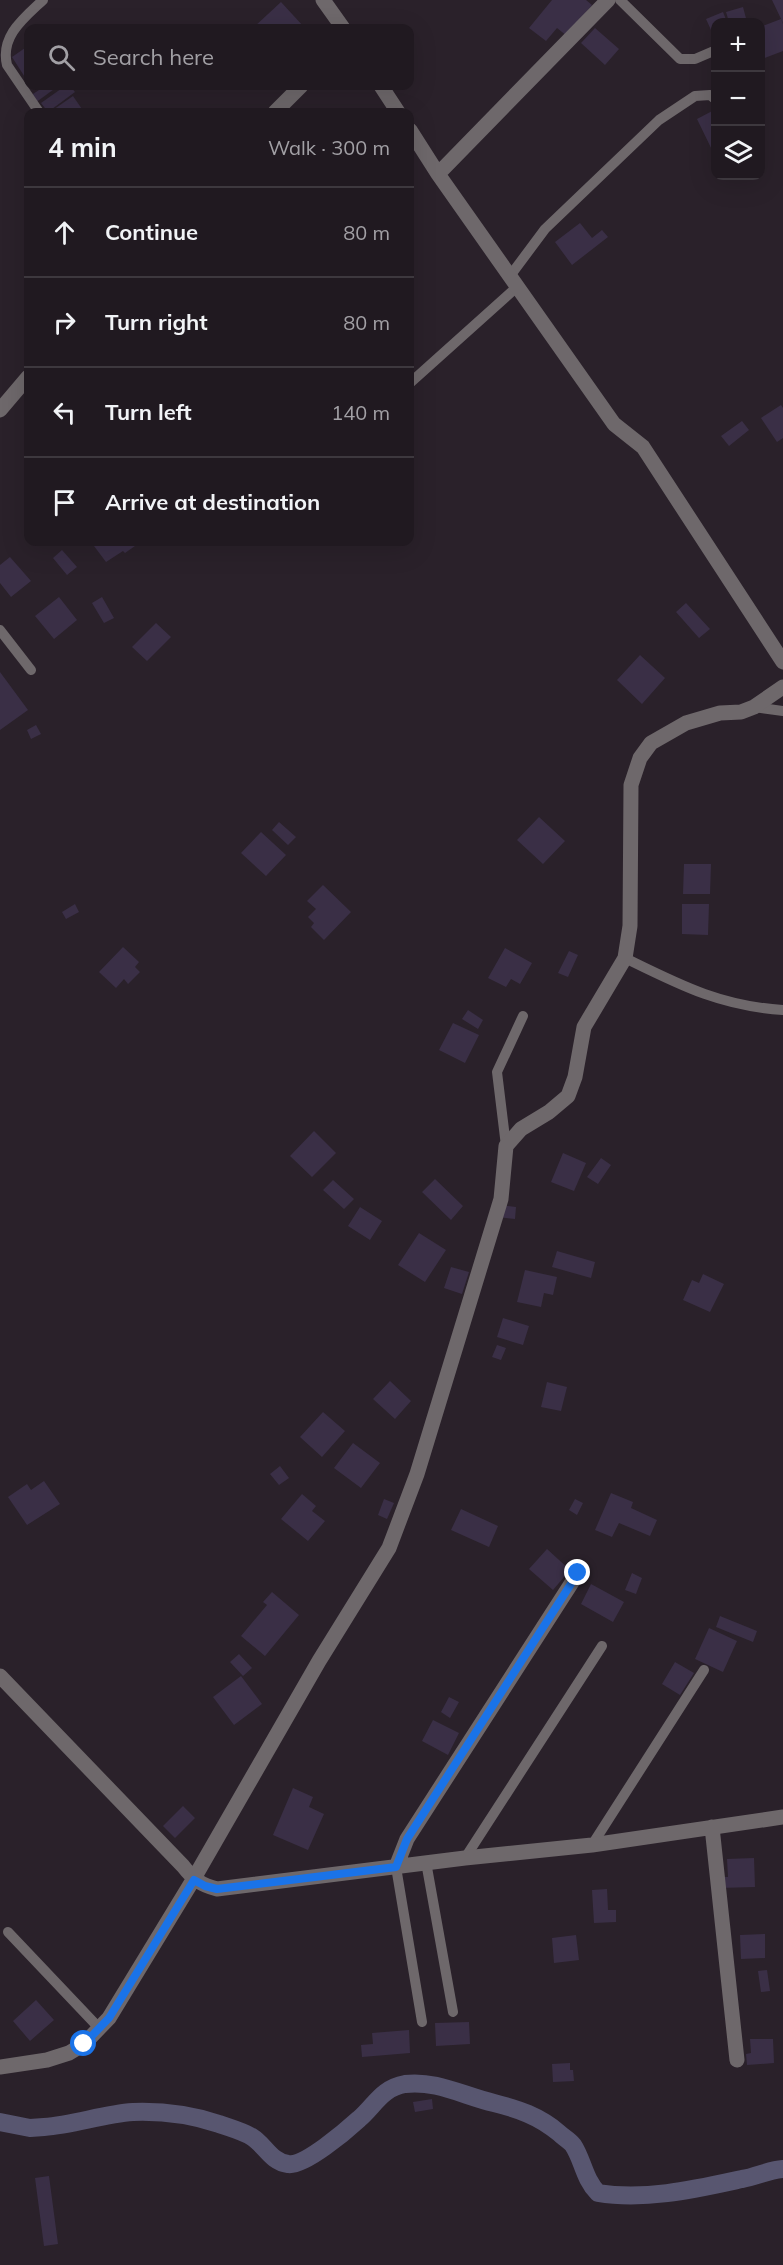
<!DOCTYPE html>
<html lang="en">
<head>
<meta charset="utf-8">
<style>
	:root { --surface:#201920; --page:#282229; --text:#f1f3f6; --muted:#a2a0a5; --line:#3d383e }
	body { margin:0; font-family:Mulish,sans-serif; background:var(--page); color:var(--text) }
	.controls { position:absolute; right:18px; top:18px; display:grid; overflow:hidden; border-radius:12px; box-shadow:0 6px 24px #0002 }
	.controls button { width:54px; height:54px; display:grid; place-items:center; padding:0; border:0; border-bottom:2px solid var(--line); background:var(--surface); color:var(--text); font:30px sans-serif }
	.stop { position:absolute; width:18px; height:18px; margin:-14px; border:4px solid #1a73e8; border-radius:50%; background:#fff }
	.stop.end { background:#1a73e8; border-color:#fff; box-shadow:0 2px 6px #0008 }
	.list { margin:0; padding:0; list-style:none }
	h2 { display:flex; justify-content:space-between; align-items:center; height:78px; margin:0; padding:0 24px; font-size:26px }
	h2 small { font-size:20px; font-weight:400; color:var(--muted) }
	.list li { display:grid; grid-template-columns:39px 1fr auto; gap:18px; align-items:center; box-sizing:border-box; height:90px; padding:0 24px; border-top:2px solid var(--line) }
	.list b { display:block; font-size:22px; white-space:nowrap }
	.list em { font-size:20px; font-style:normal; color:var(--muted) }
	.icon { flex:none; width:33px; height:33px; fill:none; stroke:currentColor; stroke-width:2; stroke-linecap:round; stroke-linejoin:round }
	.map { position:relative; flex:none; width:783px; height:2265px; overflow:hidden }
	.search { position:absolute; background:var(--surface); box-shadow:0 6px 24px #0002; left:24px; top:24px; width:390px; height:66px; display:flex; align-items:center; gap:15px; box-sizing:border-box; padding:0 21px; border-radius:12px; color:var(--muted); font-size:22px }
	.panel { position:absolute; background:var(--surface); box-shadow:0 6px 24px #0002; left:24px; top:108px; width:390px; height:438px; border-radius:12px }
	.map>svg:first-child { display:block }
	.lines { fill:none; stroke-linecap:round; stroke-linejoin:round }
	.canal { stroke:#585670; stroke-width:18 }
	.building { fill:#3a2f46 }
	.lane { stroke:#6e686b; stroke-width:10 }
	.street { stroke:#6e686b; stroke-width:15 }
	.route { stroke:#1a73e8; stroke-width:8 }
</style>
</head>
<body>
<div class="map">
<svg width="783" height="2265" viewBox="0 0 783 2265">
	<rect width="100%" height="100%" fill="#2a212a"/>
	<g class="lines">
		<path class="canal" d="M 0,2122 L 30,2128 L 44,2127 C 74,2125 103,2114 133,2112 C 161,2111 192,2115 219,2124 C 230,2128 242,2131 252,2137 C 265,2145 271,2162 288,2164 C 304,2167 347,2130 359,2119 C 375,2105 382,2088 405,2084 C 436,2080 464,2096 494,2103 C 518,2109 539,2116 559,2133 C 563,2137 569,2140 573,2145 C 583,2160 584,2179 598,2193 C 645,2201 696,2189 742,2179 C 756,2177 768,2170 783,2169"/>
	</g>
	<path class="building" d="M 552,0 L 586,0 L 592,5 L 567,36 L 557,28 L 546,41 L 529,28 Z
		M 772,0 L 783,0 L 783,23 Z
		M 281,2 L 304,27 L 302,28 L 253,28 Z
		M 743,7 L 747,22 L 729,22 L 726,12 Z
		M 723,12 L 727,22 L 716,22 L 716,29 L 711,30 L 706,19 Z
		M 781,19 L 783,24 L 783,51 L 762,59 L 760,55 L 760,27 Z
		M 595,28 L 619,49 L 605,65 L 581,43 Z
		M 25,48 L 28,53 L 28,82 L 12,57 Z
		M 45,86 L 55,86 L 57,87 L 35,103 L 30,96 Z
		M 65,86 L 70,86 L 75,92 L 48,112 L 41,103 Z
		M 73,96 L 84,112 L 50,112 Z
		M 716,109 L 716,151 L 713,152 L 697,119 Z
		M 580,223 L 592,238 L 602,230 L 608,237 L 572,265 L 555,242 Z
		M 781,405 L 783,408 L 783,438 L 777,442 L 761,418 Z
		M 742,421 L 749,430 L 729,446 L 721,436 Z
		M 91,542 L 132,542 L 135,546 L 125,553 L 123,551 L 106,562 Z
		M 62,550 L 77,567 L 67,575 L 53,558 Z
		M 10,557 L 31,581 L 11,597 L 0,583 L 0,565 Z
		M 59,597 L 77,620 L 54,639 L 35,616 Z
		M 102,597 L 114,618 L 104,623 L 92,603 Z
		M 686,603 L 710,629 L 699,638 L 676,612 Z
		M 156,623 L 171,637 L 147,661 L 132,647 Z
		M 640,655 L 665,678 L 642,704 L 617,680 Z
		M 0,672 L 28,710 L 0,730 Z
		M 36,725 L 41,734 L 31,739 L 27,730 Z
		M 539,817 L 565,841 L 543,864 L 517,840 Z
		M 279,822 L 296,837 L 288,845 L 272,830 Z
		M 261,832 L 286,855 L 266,876 L 241,853 Z
		M 684,864 L 711,864 L 710,894 L 683,894 Z
		M 323,885 L 351,912 L 324,940 L 311,927 L 314,923 L 308,917 L 316,909 L 307,901 Z
		M 75,904 L 79,912 L 66,919 L 62,912 Z
		M 682,904 L 709,904 L 708,935 L 682,934 Z
		M 123,947 L 139,962 L 135,967 L 140,972 L 128,984 L 124,979 L 116,988 L 99,972 Z
		M 505,948 L 532,963 L 520,984 L 511,979 L 506,987 L 488,978 Z
		M 569,951 L 578,955 L 568,977 L 558,973 Z
		M 468,1010 L 483,1020 L 478,1029 L 462,1019 Z
		M 453,1023 L 479,1035 L 465,1063 L 439,1050 Z
		M 314,1131 L 336,1153 L 312,1177 L 290,1156 Z
		M 563,1153 L 586,1163 L 574,1191 L 551,1182 Z
		M 601,1158 L 611,1165 L 598,1184 L 587,1177 Z
		M 435,1179 L 463,1206 L 451,1220 L 422,1192 Z
		M 333,1180 L 354,1199 L 344,1209 L 323,1190 Z
		M 500,1205 L 516,1207 L 515,1219 L 498,1217 Z
		M 360,1207 L 382,1221 L 370,1240 L 348,1226 Z
		M 419,1233 L 446,1250 L 425,1282 L 398,1265 Z
		M 557,1251 L 595,1262 L 591,1278 L 552,1267 Z
		M 451,1267 L 469,1272 L 462,1294 L 444,1288 Z
		M 525,1270 L 557,1277 L 553,1295 L 544,1293 L 541,1307 L 517,1302 Z
		M 703,1274 L 724,1284 L 710,1312 L 683,1300 L 692,1280 L 699,1283 Z
		M 503,1318 L 529,1326 L 523,1345 L 497,1337 Z
		M 497,1345 L 506,1348 L 501,1360 L 492,1357 Z
		M 390,1381 L 411,1401 L 395,1419 L 373,1399 Z
		M 547,1382 L 567,1387 L 561,1411 L 541,1407 Z
		M 323,1412 L 345,1431 L 322,1457 L 300,1437 Z
		M 353,1443 L 380,1463 L 361,1488 L 334,1468 Z
		M 280,1466 L 289,1478 L 279,1485 L 270,1474 Z
		M 44,1481 L 60,1504 L 27,1525 L 8,1497 L 27,1484 L 31,1490 Z
		M 611,1493 L 633,1502 L 631,1508 L 657,1520 L 650,1536 L 619,1523 L 612,1537 L 595,1530 Z
		M 302,1494 L 316,1506 L 312,1511 L 325,1521 L 308,1541 L 281,1519 Z
		M 384,1499 L 394,1503 L 387,1519 L 378,1515 Z
		M 575,1499 L 583,1503 L 577,1515 L 569,1510 Z
		M 461,1509 L 498,1526 L 489,1547 L 451,1530 Z
		M 547,1549 L 570,1570 L 553,1590 L 529,1569 Z
		M 632,1573 L 642,1578 L 636,1594 L 625,1590 Z
		M 591,1584 L 624,1602 L 613,1622 L 581,1604 Z
		M 272,1592 L 299,1615 L 265,1656 L 241,1636 L 267,1605 L 263,1602 Z
		M 720,1616 L 757,1631 L 753,1642 L 716,1627 Z
		M 709,1628 L 737,1641 L 723,1672 L 695,1659 Z
		M 239,1654 L 252,1668 L 243,1676 L 230,1662 Z
		M 675,1662 L 694,1673 L 680,1695 L 662,1684 Z
		M 241,1676 L 262,1704 L 234,1725 L 213,1697 Z
		M 449,1697 L 459,1702 L 450,1718 L 441,1712 Z
		M 433,1720 L 459,1733 L 448,1755 L 422,1741 Z
		M 293,1788 L 313,1797 L 309,1807 L 324,1814 L 308,1850 L 273,1835 Z
		M 183,1806 L 195,1818 L 175,1838 L 163,1826 Z
		M 754,1858 L 755,1887 L 719,1888 L 719,1877 L 728,1877 L 727,1859 Z
		M 607,1889 L 608,1910 L 616,1910 L 616,1922 L 594,1923 L 592,1890 Z
		M 765,1934 L 765,1958 L 741,1959 L 740,1935 Z
		M 576,1935 L 579,1960 L 554,1963 L 552,1938 Z
		M 767,1970 L 770,1991 L 761,1992 L 758,1971 Z
		M 36,2000 L 54,2020 L 30,2041 L 13,2021 Z
		M 469,2022 L 470,2044 L 436,2046 L 435,2023 Z
		M 409,2030 L 410,2053 L 362,2057 L 361,2045 L 373,2044 L 372,2033 Z
		M 750,2039 L 773,2039 L 774,2063 L 747,2065 L 746,2054 L 751,2053 Z
		M 570,2063 L 570,2070 L 573,2070 L 574,2081 L 553,2082 L 552,2064 Z
		M 432,2099 L 433,2109 L 415,2112 L 413,2102 Z
		M 49,2176 L 58,2244 L 44,2246 L 35,2178 Z"/>
	<g class="lines">
		<path class="lane" d="M 620,0 L 680,59 L 695,59 L 716,50
			M 39,112 L 7,65 C 0,36 24,18 43,0
			M 510,276 L 545,229 L 659,120 L 695,96 L 710,95 L 716,100
			M 410,383 L 518,286
			M 0,630 L 31,670
			M 754,707 L 783,711
			M 625,958 C 680,985 720,1006 783,1010
			M 506,1146 L 497,1072 L 523,1016
			M 592,1845 L 704,1670
			M 465,1858 L 602,1646
			M 426,1862 L 453,2012
			M 396,1867 L 422,2022
			M 8,1932 L 100,2029"/>
		<path class="street" d="M 323,0 L 343,28
			M 381,86 L 398,112
			M 275,112 L 301,86
			M 410,130 L 438,174 L 614,424 L 643,447 L 783,662
			M 438,174 L 608,0
			M 0,410 L 28,377
			M 0,1676 L 183,1866 C 193,1879 201,1885 217,1889 L 465,1858 L 592,1845 L 783,1817
			M 712,1827 L 737,2060
			M 396,1867 L 407,1839 L 578,1573
			M 0,2067 L 47,2060 L 69,2053 L 84,2044 L 109,2018 L 193,1880 L 319,1661 L 389,1548 L 417,1474 L 501,1199 L 506,1146 L 521,1129 L 549,1112 L 568,1096 L 575,1077 L 584,1027 L 625,958 L 630,926 L 631,785 L 640,758 L 651,743 L 686,723 L 720,713 L 741,712 L 754,707 L 783,687"/>
	</g>
	<g class="lines">
		<path class="route" d="M 84,2044 L 109,2018 L 194,1880 L 205,1886 L 217,1889 L 396,1867 L 407,1839 L 578,1573"/>
	</g>
</svg>
<div class="controls">
<button>+</button>
<button>−</button>
<button><svg class="icon" aria-label="layers" viewBox="0 0 24 24"><path d="M12 4l9 5-9 5-9-5zM3 14l9 5 9-5"/></svg></button>
</div>
<div class="stop" style="left:84px;top:2044px"></div>
<div class="stop end" style="left:578px;top:1573px"></div>
<div class="search"><svg class="icon" aria-label="search" viewBox="0 0 24 24"><circle cx="10" cy="10" r="6"/><path d="M15 15l6 6"/></svg>Search here</div>
<section class="panel">
<h2>4 min<small>Walk · 300 m</small></h2>
<ul class="list">
<li><svg class="icon" aria-label="ahead" viewBox="0 0 24 24"><path d="M12 20V5M6 11l6-6 6 6"/></svg><div><b>Continue</b></div><em>80 m</em></li>
<li><svg class="icon" aria-label="right" viewBox="0 0 24 24"><path d="M7 20v-9h11M14 6l5 5-5 5"/></svg><div><b>Turn right</b></div><em>80 m</em></li>
<li><svg class="icon" aria-label="left" viewBox="0 0 24 24"><path d="M17 20v-9H6M10 6l-5 5 5 5"/></svg><div><b>Turn left</b></div><em>140 m</em></li>
<li><svg class="icon" aria-label="arrive" viewBox="0 0 24 24"><path d="M6 21V4h12l-3 4 3 4H6"/></svg><div><b>Arrive at destination</b></div></li>
</ul>
</section>
</div>
</body>
</html>
